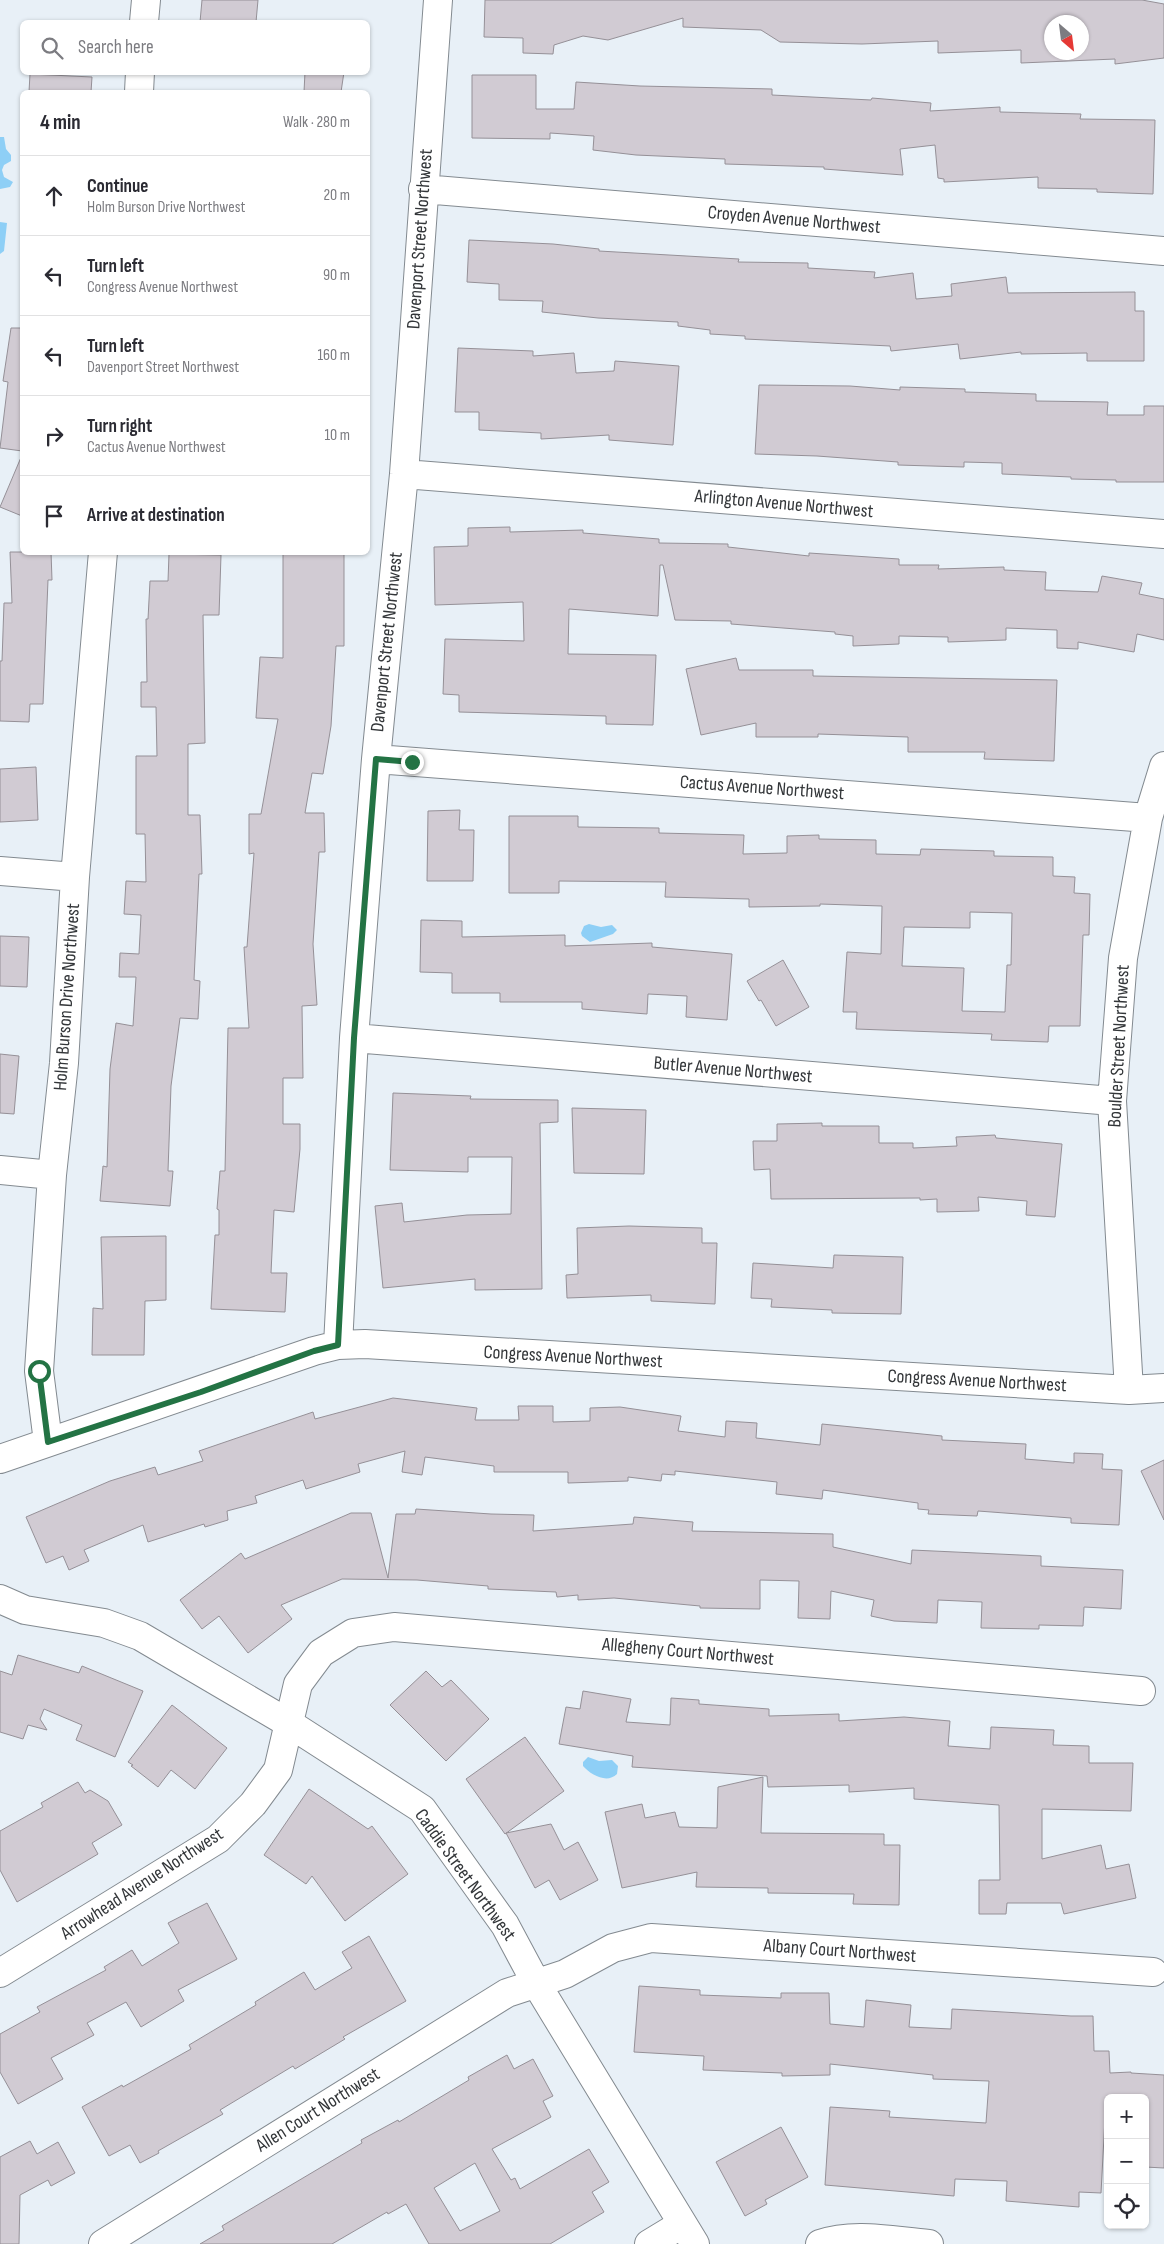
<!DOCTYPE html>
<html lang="en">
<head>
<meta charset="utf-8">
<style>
	:root { --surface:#fff; --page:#f2f2f3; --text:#2b2b33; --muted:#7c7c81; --line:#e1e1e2 }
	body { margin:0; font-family:"Sofia Sans Condensed",sans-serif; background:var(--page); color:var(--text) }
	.controls { position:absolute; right:15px; bottom:15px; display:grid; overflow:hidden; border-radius:8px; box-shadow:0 1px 4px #0004 }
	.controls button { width:45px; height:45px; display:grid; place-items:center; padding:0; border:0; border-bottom:1px solid var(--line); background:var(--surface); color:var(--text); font:25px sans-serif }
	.compass { position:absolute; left:1044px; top:15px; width:45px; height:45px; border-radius:50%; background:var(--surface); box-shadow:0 1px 4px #0004; rotate:152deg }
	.stop { position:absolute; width:15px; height:15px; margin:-11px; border:4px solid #237344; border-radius:50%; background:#fff }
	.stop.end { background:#237344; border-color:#fff; box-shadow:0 1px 5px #0008 }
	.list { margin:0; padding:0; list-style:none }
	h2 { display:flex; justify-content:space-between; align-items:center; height:65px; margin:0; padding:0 20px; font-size:21px }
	h2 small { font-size:16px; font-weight:400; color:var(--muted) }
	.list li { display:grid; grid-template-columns:32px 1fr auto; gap:15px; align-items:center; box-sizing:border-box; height:80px; padding:0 20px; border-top:1px solid var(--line) }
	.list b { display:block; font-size:19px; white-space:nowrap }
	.list p { margin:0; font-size:16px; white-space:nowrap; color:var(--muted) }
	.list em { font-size:16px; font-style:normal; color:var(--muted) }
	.icon { flex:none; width:28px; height:28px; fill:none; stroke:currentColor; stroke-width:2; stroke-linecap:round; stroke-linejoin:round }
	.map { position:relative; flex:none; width:1164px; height:2244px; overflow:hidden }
	.search { position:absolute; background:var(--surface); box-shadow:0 1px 4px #0004; left:20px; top:20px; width:350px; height:55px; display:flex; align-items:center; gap:12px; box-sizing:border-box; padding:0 18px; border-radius:8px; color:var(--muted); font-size:19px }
	.panel { position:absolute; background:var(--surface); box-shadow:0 1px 4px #0004; left:20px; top:90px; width:350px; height:465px; border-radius:8px }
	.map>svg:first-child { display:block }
	.water { fill:#8ecff6 }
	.building { fill:#d1cbd3; stroke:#959097; fill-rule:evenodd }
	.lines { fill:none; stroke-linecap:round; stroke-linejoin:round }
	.minor-casing { stroke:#838a90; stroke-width:30 }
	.minor { stroke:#fff; stroke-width:28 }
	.route { stroke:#237344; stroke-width:6 }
	.labels { text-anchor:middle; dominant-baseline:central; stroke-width:4; stroke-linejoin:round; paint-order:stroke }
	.street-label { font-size:19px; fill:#333639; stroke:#fff }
</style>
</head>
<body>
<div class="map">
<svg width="1164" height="2244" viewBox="0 0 1164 2244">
	<rect width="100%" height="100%" fill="#e8f0f7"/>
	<path class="water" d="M 0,137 L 4,137 L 6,149 L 11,155 L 11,161 L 4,165 L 2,170 L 4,177 L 13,182 L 10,187 L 0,189 Z
		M 0,222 L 7,223 L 4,251 L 0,254 Z
		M 589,924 L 601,927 L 612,925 L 617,930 L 613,934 L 590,942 L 582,936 L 581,933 L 584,926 Z
		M 588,1757 L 599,1761 L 612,1760 L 618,1766 L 617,1774 C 607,1784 591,1775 583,1766 L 583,1762 Z"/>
	<path class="building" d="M 202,0 L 258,0 L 256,22 L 200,22 Z
		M 485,0 L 1142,0 L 1164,4 L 1164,58 L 1115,64 L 1115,59 L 1021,63 L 1021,50 L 938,53 L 938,41 L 862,44 L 780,42 L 761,30 L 683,27 L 683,18 L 608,40 L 583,36 L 554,45 L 553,54 L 523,53 L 523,38 L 484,37 ZM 1052,22 L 1082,22 L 1082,52 L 1052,52 Z
		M 305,72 L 344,72 L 341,92 L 304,92 Z
		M 30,74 L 92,77 L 91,92 L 29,92 Z
		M 472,75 L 536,75 L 536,109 L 574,109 L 576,82 L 640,86 L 772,89 L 772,95 L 871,100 L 872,98 L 931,103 L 930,111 L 1000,107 L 1000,112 L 1081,114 L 1080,119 L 1155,120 L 1153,194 L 1097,192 L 1097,189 L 1038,188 L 1038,177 L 944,182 L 944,179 L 938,178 L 935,145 L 900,149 L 903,175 L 824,169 L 824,167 L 725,164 L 725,159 L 636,155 L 593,150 L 594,136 L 550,133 L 550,139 L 472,138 Z
		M 469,240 L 553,244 L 599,249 L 599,251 L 739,259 L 738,262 L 808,263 L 808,268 L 875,272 L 874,278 L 913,273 L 916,299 L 952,296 L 951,284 L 1006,277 L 1008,293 L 1135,292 L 1135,311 L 1144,311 L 1144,361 L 1087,361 L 1087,353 L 1021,354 L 1021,352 L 960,359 L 958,344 L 891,351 L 890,346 L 745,339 L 745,336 L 710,334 L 710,330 L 678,326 L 678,322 L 598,318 L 542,312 L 543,301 L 499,300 L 499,284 L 467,282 Z
		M 11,328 L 22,328 L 22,451 L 0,448 L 8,382 L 3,381 Z
		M 458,348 L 533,351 L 533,356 L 574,353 L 576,373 L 614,371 L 615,361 L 679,366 L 673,445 L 609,440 L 609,435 L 541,439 L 541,433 L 479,430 L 479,412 L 455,412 Z
		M 759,385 L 850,386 L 900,390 L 900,387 L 965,389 L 965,392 L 1036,394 L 1036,401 L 1108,402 L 1107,415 L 1144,415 L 1144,406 L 1164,406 L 1164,482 L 1116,482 L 1116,480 L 1071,479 L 1071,477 L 1002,474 L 1002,463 L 964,462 L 964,467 L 898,465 L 898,462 L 817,456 L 755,454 Z
		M 22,455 L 22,516 L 0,507 Z
		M 510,527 L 510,532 L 583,530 L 583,533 L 659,539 L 659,543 L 728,544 L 728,547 L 809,556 L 809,553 L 899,559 L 899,565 L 939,565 L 938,569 L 1004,567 L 1004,570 L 1046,572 L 1045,590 L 1098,592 L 1102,576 L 1142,583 L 1139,594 L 1164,599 L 1164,640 L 1137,634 L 1134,652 L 1078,642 L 1078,649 L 1057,648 L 1057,630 L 1006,628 L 1006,640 L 948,642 L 948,637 L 899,636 L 899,644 L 853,646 L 853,636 L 835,634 L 835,632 L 731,624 L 731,621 L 675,620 L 663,565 L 660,565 L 658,616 L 569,609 L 568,654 L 656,655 L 653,725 L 606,724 L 606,716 L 459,712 L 459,695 L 443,694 L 445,639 L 524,641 L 523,602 L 435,605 L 434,547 L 468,546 L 468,528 Z
		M 10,552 L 51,552 L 52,580 L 48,580 L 43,704 L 30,704 L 29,722 L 0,721 L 0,661 L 2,661 L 4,603 L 12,603 Z
		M 283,552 L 344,552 L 344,646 L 336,646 L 331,726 L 323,774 L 312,773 L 305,813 L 324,813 L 325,852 L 319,852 L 313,944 L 317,1005 L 302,1006 L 303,1078 L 283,1078 L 283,1124 L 300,1124 L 300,1149 L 294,1212 L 274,1210 L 271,1273 L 287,1273 L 285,1312 L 211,1309 L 215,1235 L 219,1235 L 219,1210 L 217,1209 L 220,1171 L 225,1171 L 228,1028 L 249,1028 L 244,947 L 247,947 L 254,853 L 249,854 L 249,814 L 261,814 L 278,719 L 256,718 L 260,657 L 283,658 Z
		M 169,554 L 221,555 L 219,615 L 203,615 L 205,743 L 188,744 L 188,815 L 200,815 L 202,874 L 199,874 L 194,980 L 200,981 L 198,1019 L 180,1018 L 171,1086 L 168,1171 L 173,1171 L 170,1206 L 100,1201 L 103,1166 L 107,1167 L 110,1069 L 116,1023 L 133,1026 L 136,977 L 119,977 L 120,953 L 139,954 L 141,915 L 124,914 L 126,881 L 146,882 L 145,834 L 136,834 L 136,756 L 157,756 L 156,707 L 141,707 L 141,682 L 147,682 L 146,619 L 148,619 L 150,581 L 168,581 Z
		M 736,658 L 739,670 L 813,670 L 813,676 L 1057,680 L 1054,761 L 984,759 L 985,752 L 908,752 L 908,737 L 818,734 L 818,737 L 756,737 L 756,723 L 701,735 L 686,669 Z
		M 36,767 L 38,820 L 0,822 L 0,769 Z
		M 460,810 L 459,830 L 474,830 L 473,881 L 427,881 L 428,811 Z
		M 509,816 L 578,816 L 578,827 L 659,828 L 659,833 L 744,835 L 743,854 L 787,853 L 787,836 L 819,835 L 819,839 L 876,840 L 876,854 L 920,855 L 921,849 L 994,851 L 994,856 L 1053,857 L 1053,876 L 1075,877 L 1074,893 L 1090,894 L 1089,935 L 1083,935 L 1080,1026 L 1049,1026 L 1048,1042 L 991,1040 L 992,1034 L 856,1029 L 857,1012 L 843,1012 L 847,952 L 881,954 L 882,906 L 820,904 L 820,906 L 749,907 L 749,899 L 665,897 L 666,882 L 559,881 L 559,893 L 509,893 ZM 970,912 L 1012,913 L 1011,965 L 1007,965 L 1005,1012 L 962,1011 L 964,968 L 902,966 L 904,927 L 970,928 Z
		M 421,920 L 462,921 L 462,937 L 565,935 L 565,946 L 652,943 L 652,947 L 732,954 L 727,1020 L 686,1017 L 687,996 L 648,994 L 647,1014 L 582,1009 L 582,1002 L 500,1002 L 500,993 L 452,993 L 452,973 L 420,972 Z
		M 0,936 L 29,937 L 27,987 L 0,986 Z
		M 783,960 L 809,1007 L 776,1026 L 761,1000 L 759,1001 L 747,981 Z
		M 0,1054 L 19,1056 L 14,1114 L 0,1113 Z
		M 393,1093 L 471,1096 L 470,1099 L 558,1100 L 558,1122 L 540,1123 L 542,1289 L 475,1290 L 475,1279 L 383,1288 L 375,1206 L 402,1203 L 404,1222 L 467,1215 L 511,1214 L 512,1157 L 468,1157 L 468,1172 L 390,1170 Z
		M 572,1108 L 646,1110 L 644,1174 L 574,1173 Z
		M 822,1123 L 822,1126 L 879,1126 L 879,1143 L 913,1143 L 913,1148 L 957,1146 L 956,1137 L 995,1135 L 996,1138 L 1062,1144 L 1055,1217 L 1026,1215 L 1027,1201 L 978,1197 L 979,1211 L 937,1212 L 937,1199 L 920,1200 L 920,1198 L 771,1199 L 770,1169 L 754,1170 L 753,1141 L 777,1141 L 777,1124 Z
		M 629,1226 L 702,1228 L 702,1243 L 717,1243 L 715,1304 L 651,1301 L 651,1295 L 567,1298 L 566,1275 L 578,1274 L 577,1228 Z
		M 166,1236 L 166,1300 L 145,1301 L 144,1355 L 92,1355 L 93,1308 L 103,1309 L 101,1237 Z
		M 834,1255 L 903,1257 L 901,1314 L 832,1313 L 832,1310 L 771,1307 L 772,1299 L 751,1298 L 753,1263 L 833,1268 Z
		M 393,1398 L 477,1408 L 475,1420 L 519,1420 L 518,1406 L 553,1406 L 553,1422 L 590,1421 L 590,1408 L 620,1407 L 681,1416 L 678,1431 L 725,1437 L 726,1421 L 757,1423 L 756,1438 L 820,1445 L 822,1424 L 942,1436 L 942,1440 L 1026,1444 L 1025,1459 L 1074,1463 L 1074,1453 L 1103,1454 L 1102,1469 L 1122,1470 L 1119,1525 L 1071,1523 L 1071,1518 L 978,1511 L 977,1516 L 928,1514 L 929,1510 L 918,1509 L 918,1503 L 823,1490 L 822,1499 L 776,1494 L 777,1482 L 675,1471 L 675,1475 L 662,1474 L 661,1481 L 628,1477 L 628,1481 L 568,1483 L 568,1472 L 494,1472 L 494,1466 L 425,1457 L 422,1475 L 402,1472 L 405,1451 L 358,1464 L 360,1472 L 306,1489 L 303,1480 L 255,1496 L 257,1503 L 227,1511 L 228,1520 L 205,1527 L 204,1524 L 148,1542 L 143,1525 L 84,1550 L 89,1561 L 69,1570 L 63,1556 L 46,1563 L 26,1517 L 110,1481 L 155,1467 L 158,1475 L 203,1461 L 199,1451 L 313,1412 L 315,1419 Z
		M 1164,1460 L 1164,1520 L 1141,1471 Z
		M 416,1509 L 491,1514 L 534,1515 L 533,1531 L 633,1524 L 634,1517 L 693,1522 L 692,1531 L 833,1534 L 833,1547 L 911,1564 L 912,1550 L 1041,1556 L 1041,1566 L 1123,1570 L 1121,1609 L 1084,1607 L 1083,1626 L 1039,1625 L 1039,1629 L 981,1628 L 982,1602 L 938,1600 L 937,1623 L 894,1621 L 871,1616 L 874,1600 L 831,1591 L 830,1619 L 798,1618 L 799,1581 L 760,1580 L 760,1609 L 700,1608 L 700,1606 L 614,1598 L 578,1600 L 578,1595 L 557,1597 L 556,1592 L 488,1589 L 488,1586 L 417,1580 L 342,1579 L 281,1605 L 292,1619 L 248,1653 L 219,1616 L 202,1629 L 180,1600 L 241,1553 L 245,1559 L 351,1513 L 371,1513 L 388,1578 L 396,1514 L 415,1514 Z
		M 18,1655 L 79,1673 L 82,1666 L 143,1691 L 115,1757 L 76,1740 L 82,1725 L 44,1709 L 40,1719 L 47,1730 L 28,1725 L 23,1739 L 0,1732 L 0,1671 L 12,1675 Z
		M 426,1671 L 442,1687 L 451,1680 L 489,1719 L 446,1761 L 390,1705 Z
		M 583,1691 L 631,1699 L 626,1722 L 670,1725 L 671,1698 L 699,1700 L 699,1704 L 769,1709 L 769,1716 L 839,1714 L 839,1721 L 904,1717 L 950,1721 L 948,1746 L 990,1749 L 991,1727 L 1054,1730 L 1053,1745 L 1089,1746 L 1089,1763 L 1133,1763 L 1131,1811 L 1042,1809 L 1042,1859 L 1101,1845 L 1106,1869 L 1129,1864 L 1136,1898 L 1064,1914 L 1061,1903 L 1007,1903 L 1006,1914 L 979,1914 L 979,1880 L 1000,1880 L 999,1805 L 914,1799 L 914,1788 L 849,1792 L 849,1785 L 768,1787 L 767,1776 L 632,1767 L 633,1756 L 559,1744 L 566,1707 L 580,1709 Z
		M 172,1705 L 227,1748 L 195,1789 L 171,1770 L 158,1787 L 131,1766 L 133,1765 L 128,1762 Z
		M 525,1737 L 564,1791 L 505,1834 L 466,1779 Z
		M 763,1777 L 761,1833 L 884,1834 L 884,1845 L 900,1845 L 899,1905 L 853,1904 L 854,1894 L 768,1893 L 768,1888 L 696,1887 L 697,1872 L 622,1888 L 605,1812 L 642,1804 L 645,1818 L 675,1812 L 679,1827 L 717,1828 L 718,1787 Z
		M 78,1782 L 85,1793 L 90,1790 L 108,1801 L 122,1825 L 92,1843 L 98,1854 L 17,1902 L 0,1870 L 0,1831 L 43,1807 L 41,1803 Z
		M 309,1789 L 368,1829 L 372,1826 L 408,1874 L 345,1921 L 312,1876 L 306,1884 L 264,1855 Z
		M 551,1824 L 564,1850 L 578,1842 L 598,1880 L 560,1900 L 549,1880 L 535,1888 L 506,1833 Z
		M 207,1903 L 237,1959 L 178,1990 L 184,2001 L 141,2027 L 126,2002 L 87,2023 L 94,2035 L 51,2058 L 63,2079 L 18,2104 L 0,2072 L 0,2034 L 40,2012 L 37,2007 L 106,1970 L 104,1967 L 132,1950 L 142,1966 L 179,1943 L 168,1923 Z
		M 369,1936 L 406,2001 L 343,2037 L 345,2039 L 295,2069 L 293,2066 L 220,2110 L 223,2114 L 158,2151 L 159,2153 L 140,2163 L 130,2145 L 109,2156 L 82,2107 L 122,2085 L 123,2087 L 191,2049 L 189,2045 L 256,2005 L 255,2002 L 304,1972 L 315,1990 L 352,1968 L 342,1952 Z
		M 639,1986 L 700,1990 L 700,1995 L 781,1998 L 781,1993 L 829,1993 L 830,2024 L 864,2027 L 866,2000 L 911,2005 L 909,2027 L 951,2029 L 952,2009 L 1071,2016 L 1093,2016 L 1094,2051 L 1109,2051 L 1110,2073 L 1131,2072 L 1131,2073 L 1164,2075 L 1164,2168 L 1145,2167 L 1145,2098 L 1108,2098 L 1106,2099 L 1101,2193 L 1079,2192 L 1079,2207 L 1006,2201 L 1007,2181 L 955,2179 L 954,2196 L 825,2185 L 830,2107 L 890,2111 L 889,2117 L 986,2123 L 989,2081 L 933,2079 L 933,2075 L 830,2064 L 830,2075 L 782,2076 L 782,2073 L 703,2070 L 704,2056 L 634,2052 Z
		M 507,2055 L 514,2069 L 533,2059 L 553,2096 L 543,2101 L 551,2117 L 492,2149 L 511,2180 L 515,2178 L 520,2189 L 589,2149 L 609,2182 L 592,2192 L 604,2212 L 550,2244 L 429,2244 L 406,2204 L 388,2214 L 387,2212 L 332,2244 L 200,2244 L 224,2230 L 222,2226 L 362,2143 L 361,2140 L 398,2120 L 399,2122 L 469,2080 L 468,2077 ZM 475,2163 L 500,2211 L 460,2231 L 434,2188 Z
		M 781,2127 L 808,2177 L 765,2200 L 767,2204 L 745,2216 L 716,2162 Z
		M 30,2141 L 37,2154 L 58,2142 L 75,2173 L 51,2186 L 48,2180 L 20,2195 L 19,2244 L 0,2244 L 0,2157 Z"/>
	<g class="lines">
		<defs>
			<path id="minor" d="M 144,22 L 146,0
				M 139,92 L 140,72
				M 423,189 L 1164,251
				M 404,474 L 1164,534
				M 376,759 L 1148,818
				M 0,871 L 75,877
				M 354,1038 L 1112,1101
				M 0,1170 L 52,1175
				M 338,1345 L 354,1038 L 376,759 L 404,474 L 438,0
				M 1129,1390 L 1112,1101 L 1123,958 L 1148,818 L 1164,766
				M 48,1442 L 39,1371 L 52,1175 L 64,1063 L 75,877 L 103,552
				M 0,1459 L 314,1351 L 338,1345 L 365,1344 L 1129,1390 L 1164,1388
				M 0,1599 L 25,1610 L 104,1623 L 140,1636 L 290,1724 L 422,1809 L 505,1925 L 536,1983 L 695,2244
				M 0,1973 L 218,1839 L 253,1804 L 278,1770 L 298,1684 L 321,1653 L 353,1633 L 394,1627 L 1141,1691
				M 103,2244 L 507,1993 L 565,1974 L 613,1948 L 651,1938 L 1153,1972
				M 649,2244 L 682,2224
				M 820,2244 C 854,2232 893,2241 929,2244"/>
		</defs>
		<use href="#minor" class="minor-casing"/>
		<use href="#minor" class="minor"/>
	</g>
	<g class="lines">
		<path class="route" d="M 39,1371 L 48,1442 L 201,1392 L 314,1351 L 338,1345 L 354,1038 L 376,759 L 412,762"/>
	</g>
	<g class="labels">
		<g class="street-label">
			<text transform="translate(794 220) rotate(5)">Croyden Avenue Northwest</text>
			<text transform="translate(420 239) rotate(-86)">Davenport Street Northwest</text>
			<text transform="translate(784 504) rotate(5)">Arlington Avenue Northwest</text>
			<text transform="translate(387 642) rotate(-84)">Davenport Street Northwest</text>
			<text transform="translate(762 788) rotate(4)">Cactus Avenue Northwest</text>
			<text transform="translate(67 997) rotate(-86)">Holm Burson Drive Northwest</text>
			<text transform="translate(1119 1046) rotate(-87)">Boulder Street Northwest</text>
			<text transform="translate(733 1070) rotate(5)">Butler Avenue Northwest</text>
			<text transform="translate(573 1357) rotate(3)">Congress Avenue Northwest</text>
			<text transform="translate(977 1381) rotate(3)">Congress Avenue Northwest</text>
			<text transform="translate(688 1652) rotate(5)">Allegheny Court Northwest</text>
			<text transform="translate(465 1875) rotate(54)">Caddie Street Northwest</text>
			<text transform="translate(142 1884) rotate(-33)">Arrowhead Avenue Northwest</text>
			<text transform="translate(840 1951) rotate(4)">Albany Court Northwest</text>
			<text transform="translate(318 2110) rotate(-32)">Allen Court Northwest</text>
		</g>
	</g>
</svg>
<div class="controls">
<button>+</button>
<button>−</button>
<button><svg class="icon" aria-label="locate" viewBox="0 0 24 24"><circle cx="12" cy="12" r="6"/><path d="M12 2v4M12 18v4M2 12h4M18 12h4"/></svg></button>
</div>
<svg class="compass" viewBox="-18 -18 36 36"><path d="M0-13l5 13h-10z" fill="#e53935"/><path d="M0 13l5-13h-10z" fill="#7c7c81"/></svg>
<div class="stop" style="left:39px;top:1371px"></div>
<div class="stop end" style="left:412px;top:762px"></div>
<div class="search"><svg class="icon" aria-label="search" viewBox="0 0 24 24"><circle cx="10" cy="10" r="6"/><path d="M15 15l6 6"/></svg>Search here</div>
<section class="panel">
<h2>4 min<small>Walk · 280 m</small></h2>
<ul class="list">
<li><svg class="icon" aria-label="ahead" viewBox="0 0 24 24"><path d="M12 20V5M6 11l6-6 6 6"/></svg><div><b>Continue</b><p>Holm Burson Drive Northwest</p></div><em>20 m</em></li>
<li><svg class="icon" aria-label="left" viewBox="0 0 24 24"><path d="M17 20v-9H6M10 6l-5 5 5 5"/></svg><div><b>Turn left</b><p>Congress Avenue Northwest</p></div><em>90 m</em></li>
<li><svg class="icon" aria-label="left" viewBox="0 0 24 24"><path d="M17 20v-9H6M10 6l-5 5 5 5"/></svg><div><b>Turn left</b><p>Davenport Street Northwest</p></div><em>160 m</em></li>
<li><svg class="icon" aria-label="right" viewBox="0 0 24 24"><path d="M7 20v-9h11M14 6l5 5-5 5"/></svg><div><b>Turn right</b><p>Cactus Avenue Northwest</p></div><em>10 m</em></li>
<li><svg class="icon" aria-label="arrive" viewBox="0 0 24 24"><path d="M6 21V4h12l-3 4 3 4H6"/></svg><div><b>Arrive at destination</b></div></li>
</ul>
</section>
</div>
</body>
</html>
